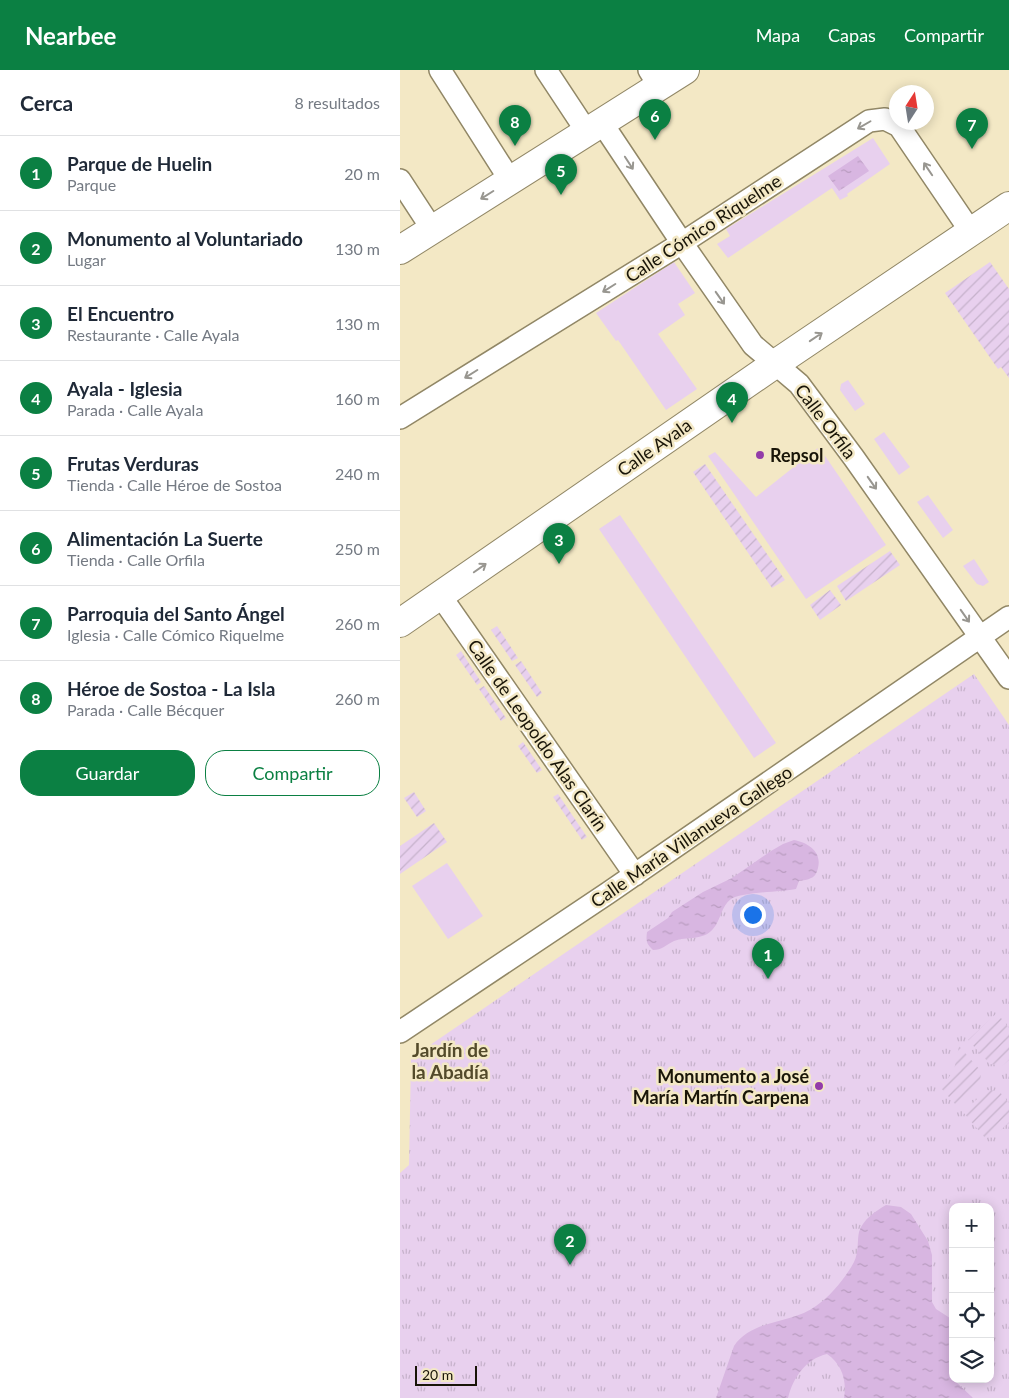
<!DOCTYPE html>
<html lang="es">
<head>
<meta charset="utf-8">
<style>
	:root { --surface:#fff; --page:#f6f6f7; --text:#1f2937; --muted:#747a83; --line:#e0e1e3; --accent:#0b8043 }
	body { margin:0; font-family:Lato,sans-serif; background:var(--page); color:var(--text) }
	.controls { position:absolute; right:15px; bottom:15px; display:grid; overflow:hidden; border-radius:10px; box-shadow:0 2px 12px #0003 }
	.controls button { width:45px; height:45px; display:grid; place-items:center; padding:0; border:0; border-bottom:1px solid var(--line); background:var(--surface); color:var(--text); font:25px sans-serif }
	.compass { position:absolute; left:489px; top:15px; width:45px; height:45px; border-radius:50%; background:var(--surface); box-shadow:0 2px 12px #0003; rotate:12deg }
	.scale { position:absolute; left:15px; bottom:12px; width:62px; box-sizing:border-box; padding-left:5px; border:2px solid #191508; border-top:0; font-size:14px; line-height:18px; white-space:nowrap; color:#191508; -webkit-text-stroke:4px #f3e8c5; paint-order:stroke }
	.you { position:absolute; left:352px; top:844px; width:18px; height:18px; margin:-12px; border:4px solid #fff; border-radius:50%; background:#1a73e8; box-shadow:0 0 0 8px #1a73e833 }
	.badge { display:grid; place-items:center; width:32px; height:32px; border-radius:50%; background:var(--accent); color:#fff; font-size:16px; font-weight:700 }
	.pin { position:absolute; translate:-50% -41px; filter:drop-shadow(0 1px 2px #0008) }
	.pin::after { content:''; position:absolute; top:26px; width:18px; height:15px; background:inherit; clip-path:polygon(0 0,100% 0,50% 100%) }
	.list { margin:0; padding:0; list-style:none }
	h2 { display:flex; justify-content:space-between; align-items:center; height:65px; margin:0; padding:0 20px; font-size:21px }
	h2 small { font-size:16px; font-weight:400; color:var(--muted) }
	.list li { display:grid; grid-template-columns:32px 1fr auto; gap:15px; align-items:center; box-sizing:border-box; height:75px; padding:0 20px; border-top:1px solid var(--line) }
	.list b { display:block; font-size:19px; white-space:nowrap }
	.list p { margin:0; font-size:16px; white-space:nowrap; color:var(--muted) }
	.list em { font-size:16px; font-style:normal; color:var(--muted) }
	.actions { display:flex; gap:10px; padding:15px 20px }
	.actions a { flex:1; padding:11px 0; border:1px solid var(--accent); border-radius:20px; text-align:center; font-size:18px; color:var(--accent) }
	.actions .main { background:var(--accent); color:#fff }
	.icon { flex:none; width:28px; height:28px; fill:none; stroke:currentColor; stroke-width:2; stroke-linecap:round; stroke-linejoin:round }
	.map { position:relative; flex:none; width:609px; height:1328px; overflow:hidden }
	header { display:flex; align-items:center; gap:30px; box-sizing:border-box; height:70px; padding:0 25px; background:var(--accent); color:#fff }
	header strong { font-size:24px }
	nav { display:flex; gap:28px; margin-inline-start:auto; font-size:18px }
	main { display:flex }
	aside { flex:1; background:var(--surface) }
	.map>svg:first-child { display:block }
	.grass { fill:#e8d0ee }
	.park { fill:url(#park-tufts); fill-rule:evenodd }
	.garden { fill:url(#garden-furrows) }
	.water { fill:url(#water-ripples) }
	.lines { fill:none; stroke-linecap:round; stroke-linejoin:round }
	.street-casing { stroke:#918766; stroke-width:24 }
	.secondary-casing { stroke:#918766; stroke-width:30 }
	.primary-casing { stroke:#918766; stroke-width:30 }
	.street { stroke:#fff; stroke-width:21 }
	.secondary { stroke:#fff; stroke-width:28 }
	.primary { stroke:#fff; stroke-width:28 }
	.oneway { stroke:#989690 }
	.poi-dot { fill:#933ca9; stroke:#f3e8c5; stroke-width:2 }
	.labels { text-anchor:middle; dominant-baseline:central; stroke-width:5; stroke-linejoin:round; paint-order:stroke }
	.street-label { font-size:18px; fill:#191508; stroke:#f3e8c5 }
	.poi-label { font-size:18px; font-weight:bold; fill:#191508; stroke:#f3e8c5; text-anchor:start }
	.neighbourhood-label { font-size:19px; font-weight:bold; fill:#534a2b; stroke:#f3e8c5 }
</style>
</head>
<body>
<header>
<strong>Nearbee</strong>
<nav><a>Mapa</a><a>Capas</a><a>Compartir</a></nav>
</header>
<main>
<aside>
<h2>Cerca<small>8 resultados</small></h2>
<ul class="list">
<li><span class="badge">1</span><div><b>Parque de Huelin</b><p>Parque</p></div><em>20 m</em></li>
<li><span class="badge">2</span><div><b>Monumento al Voluntariado</b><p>Lugar</p></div><em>130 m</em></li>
<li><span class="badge">3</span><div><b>El Encuentro</b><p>Restaurante · Calle Ayala</p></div><em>130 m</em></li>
<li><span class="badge">4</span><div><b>Ayala - Iglesia</b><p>Parada · Calle Ayala</p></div><em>160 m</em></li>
<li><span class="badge">5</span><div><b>Frutas Verduras</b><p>Tienda · Calle Héroe de Sostoa</p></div><em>240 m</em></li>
<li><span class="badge">6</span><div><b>Alimentación La Suerte</b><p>Tienda · Calle Orfila</p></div><em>250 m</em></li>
<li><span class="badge">7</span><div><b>Parroquia del Santo Ángel</b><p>Iglesia · Calle Cómico Riquelme</p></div><em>260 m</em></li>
<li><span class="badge">8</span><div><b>Héroe de Sostoa - La Isla</b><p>Parada · Calle Bécquer</p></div><em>260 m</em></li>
</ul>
<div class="actions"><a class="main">Guardar</a><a>Compartir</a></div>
</aside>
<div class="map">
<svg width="609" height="1328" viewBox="0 0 609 1328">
	<defs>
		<pattern id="park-tufts" width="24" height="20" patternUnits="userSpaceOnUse" patternTransform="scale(1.25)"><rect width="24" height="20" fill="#e8d0ee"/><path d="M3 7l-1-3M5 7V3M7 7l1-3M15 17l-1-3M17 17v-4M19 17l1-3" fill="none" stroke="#c6b2cb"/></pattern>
		<pattern id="garden-furrows" width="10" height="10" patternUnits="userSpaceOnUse" patternTransform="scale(1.25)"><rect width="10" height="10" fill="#e8d0ee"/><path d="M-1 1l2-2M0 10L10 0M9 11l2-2" fill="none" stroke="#c6b2cb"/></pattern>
		<pattern id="water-ripples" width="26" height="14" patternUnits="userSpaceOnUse" patternTransform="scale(1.25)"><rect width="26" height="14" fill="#d8b6e1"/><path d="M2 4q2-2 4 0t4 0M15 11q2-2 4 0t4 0" fill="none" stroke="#b99cc0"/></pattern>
	</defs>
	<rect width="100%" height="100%" fill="#f3e8c5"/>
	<path class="grass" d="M 473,68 L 490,94 L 447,124 L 448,126 L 440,130 L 432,118 L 328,188 L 317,174 L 330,166 L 326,159 Z
		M 274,192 L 295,223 L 278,234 L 285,245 L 258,264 L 297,319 L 266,340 L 218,270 L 216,271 L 196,243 Z
		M 448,310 L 465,334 L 455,341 L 440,320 L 441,314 Z
		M 484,362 L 510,397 L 499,405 L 474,369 Z
		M 419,377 L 486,475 L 406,529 L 308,386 L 315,382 L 356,427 Z
		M 528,425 L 553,460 L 543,468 L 517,432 Z
		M 220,445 L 376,673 L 354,688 L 199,459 Z
		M 574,489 L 589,512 L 583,516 L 577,514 L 563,496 Z
		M 47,793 L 83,846 L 48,869 L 12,816 Z"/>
	<path class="park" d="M 574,604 L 609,655 L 609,1328 L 0,1328 L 0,1103 L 9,1095 L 11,988 ZM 553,1137 L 590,1137 L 590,1309 L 553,1309 Z"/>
	<path class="garden" d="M 590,192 L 609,219 L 609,308 L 601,297 L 598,299 L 545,223 Z
		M 305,394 L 385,510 L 372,518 L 293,402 Z
		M 490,481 L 500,495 L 446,531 L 437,516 Z
		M 430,520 L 441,535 L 420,550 L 410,535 Z
		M 97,556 L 118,588 L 112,591 L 91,560 Z
		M 61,581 L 81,612 L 77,615 L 56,585 Z
		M 121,591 L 142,623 L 137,627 L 115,595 Z
		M 84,616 L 106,648 L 101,651 L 79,619 Z
		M 123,672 L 142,700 L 137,703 L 118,676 Z
		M 14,722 L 26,741 L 17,747 L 4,728 Z
		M 158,724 L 187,767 L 182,770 L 153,727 Z
		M 34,753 L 47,772 L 0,804 L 0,776 Z
		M 597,943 L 609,958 L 609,990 L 602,996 L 590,994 L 568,970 Z
		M 559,976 L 581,1001 L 580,1014 L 556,1035 L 541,1018 L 554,1000 Z
		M 587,1020 L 599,1021 L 609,1033 L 609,1053 L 591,1068 L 589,1066 L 586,1069 L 563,1042 Z"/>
	<path class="water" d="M 458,86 L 469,101 L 439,121 L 428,106 Z
		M 394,770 C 409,773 422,782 418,798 C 417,802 415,807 411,808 C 408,810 403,810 399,811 L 396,819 C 382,822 342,822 331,829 C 321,836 321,850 313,859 C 303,871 287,866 274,871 C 266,875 262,880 253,880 C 246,874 246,870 247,862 L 268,848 L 272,842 L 303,822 L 332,808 L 371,781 L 383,774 Z
		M 486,1135 L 501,1137 L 511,1144 L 528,1171 L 532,1185 L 532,1232 L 536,1239 L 553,1250 L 552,1306 L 553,1309 L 573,1328 L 444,1328 C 447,1311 442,1294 427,1284 C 406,1289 393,1307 388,1328 L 316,1328 L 334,1276 C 352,1249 392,1254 416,1236 C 431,1226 446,1207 454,1192 C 459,1182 457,1171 459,1162 C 463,1149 476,1141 486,1135 Z"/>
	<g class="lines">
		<defs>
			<path id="street" d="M 40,0 L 110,110
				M 146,0 L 187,62
				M 249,0 L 259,16
				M 202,53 L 282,173 L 353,275 L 399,314 L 454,388 L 609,608
				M 0,110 L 32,159
				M 0,348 L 282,173 L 469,51 L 485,49 L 499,56 L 571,162
				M 40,525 L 235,805
				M 0,962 L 208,823 L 609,547"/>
			<path id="secondary" d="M 0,553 L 375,294 L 609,136"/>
			<path id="primary" d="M 0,180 L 285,0"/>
		</defs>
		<use href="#street" class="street-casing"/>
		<use href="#secondary" class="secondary-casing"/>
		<use href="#primary" class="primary-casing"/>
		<use href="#street" class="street"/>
		<use href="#secondary" class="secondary"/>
		<use href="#primary" class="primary"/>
	</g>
	<defs><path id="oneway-shaft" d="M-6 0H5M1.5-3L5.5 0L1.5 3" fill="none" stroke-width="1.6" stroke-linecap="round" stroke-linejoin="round" transform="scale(1.25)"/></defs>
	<g class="oneway">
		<use href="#oneway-shaft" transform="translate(464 55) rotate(150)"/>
		<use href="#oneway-shaft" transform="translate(229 93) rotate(57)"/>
		<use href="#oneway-shaft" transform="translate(528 99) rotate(-124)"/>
		<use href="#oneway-shaft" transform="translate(87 125) rotate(148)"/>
		<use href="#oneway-shaft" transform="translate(209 218) rotate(148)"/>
		<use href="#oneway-shaft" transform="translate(320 228) rotate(55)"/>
		<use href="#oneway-shaft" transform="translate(416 267) rotate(-34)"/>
		<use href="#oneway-shaft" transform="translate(71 304) rotate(148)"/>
		<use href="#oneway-shaft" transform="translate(472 413) rotate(55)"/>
		<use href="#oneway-shaft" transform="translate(80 498) rotate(-35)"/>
		<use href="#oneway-shaft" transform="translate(565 546) rotate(55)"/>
	</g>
	<g class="poi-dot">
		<circle cx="360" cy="385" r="5"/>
		<circle cx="419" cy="1016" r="5"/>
	</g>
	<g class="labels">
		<g class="street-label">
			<text transform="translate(303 158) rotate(-33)">Calle Cómico Riquelme</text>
			<text transform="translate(426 351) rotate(53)">Calle Orfila</text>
			<text transform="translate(254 377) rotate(-35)">Calle Ayala</text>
			<text transform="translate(138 665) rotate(55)">Calle de Leopoldo Alas Clarín</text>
			<text transform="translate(291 766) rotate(-34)">Calle María Villanueva Gallego</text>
		</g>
		<g class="poi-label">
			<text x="370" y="385">Repsol</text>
			<text x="409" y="1006" text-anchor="end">Monumento a José<tspan x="409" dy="21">María Martín Carpena</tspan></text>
		</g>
		<g class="neighbourhood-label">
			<text x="50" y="979">Jardín de<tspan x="50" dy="22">la Abadía</tspan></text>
		</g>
	</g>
</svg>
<div class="controls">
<button>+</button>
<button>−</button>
<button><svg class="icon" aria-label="locate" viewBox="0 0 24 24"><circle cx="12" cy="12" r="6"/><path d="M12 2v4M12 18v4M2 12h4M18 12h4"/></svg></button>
<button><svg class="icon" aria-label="layers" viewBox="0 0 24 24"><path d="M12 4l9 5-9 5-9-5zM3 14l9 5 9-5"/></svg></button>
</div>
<svg class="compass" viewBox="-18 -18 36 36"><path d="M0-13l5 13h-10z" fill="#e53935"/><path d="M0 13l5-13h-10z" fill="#747a83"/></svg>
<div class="scale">20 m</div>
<div class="you"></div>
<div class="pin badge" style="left:368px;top:909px">1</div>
<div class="pin badge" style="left:170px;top:1195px">2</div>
<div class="pin badge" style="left:159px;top:494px">3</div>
<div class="pin badge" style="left:332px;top:353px">4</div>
<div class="pin badge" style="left:161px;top:125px">5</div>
<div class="pin badge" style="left:255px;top:70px">6</div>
<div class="pin badge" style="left:572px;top:79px">7</div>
<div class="pin badge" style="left:115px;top:76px">8</div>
</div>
</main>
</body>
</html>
